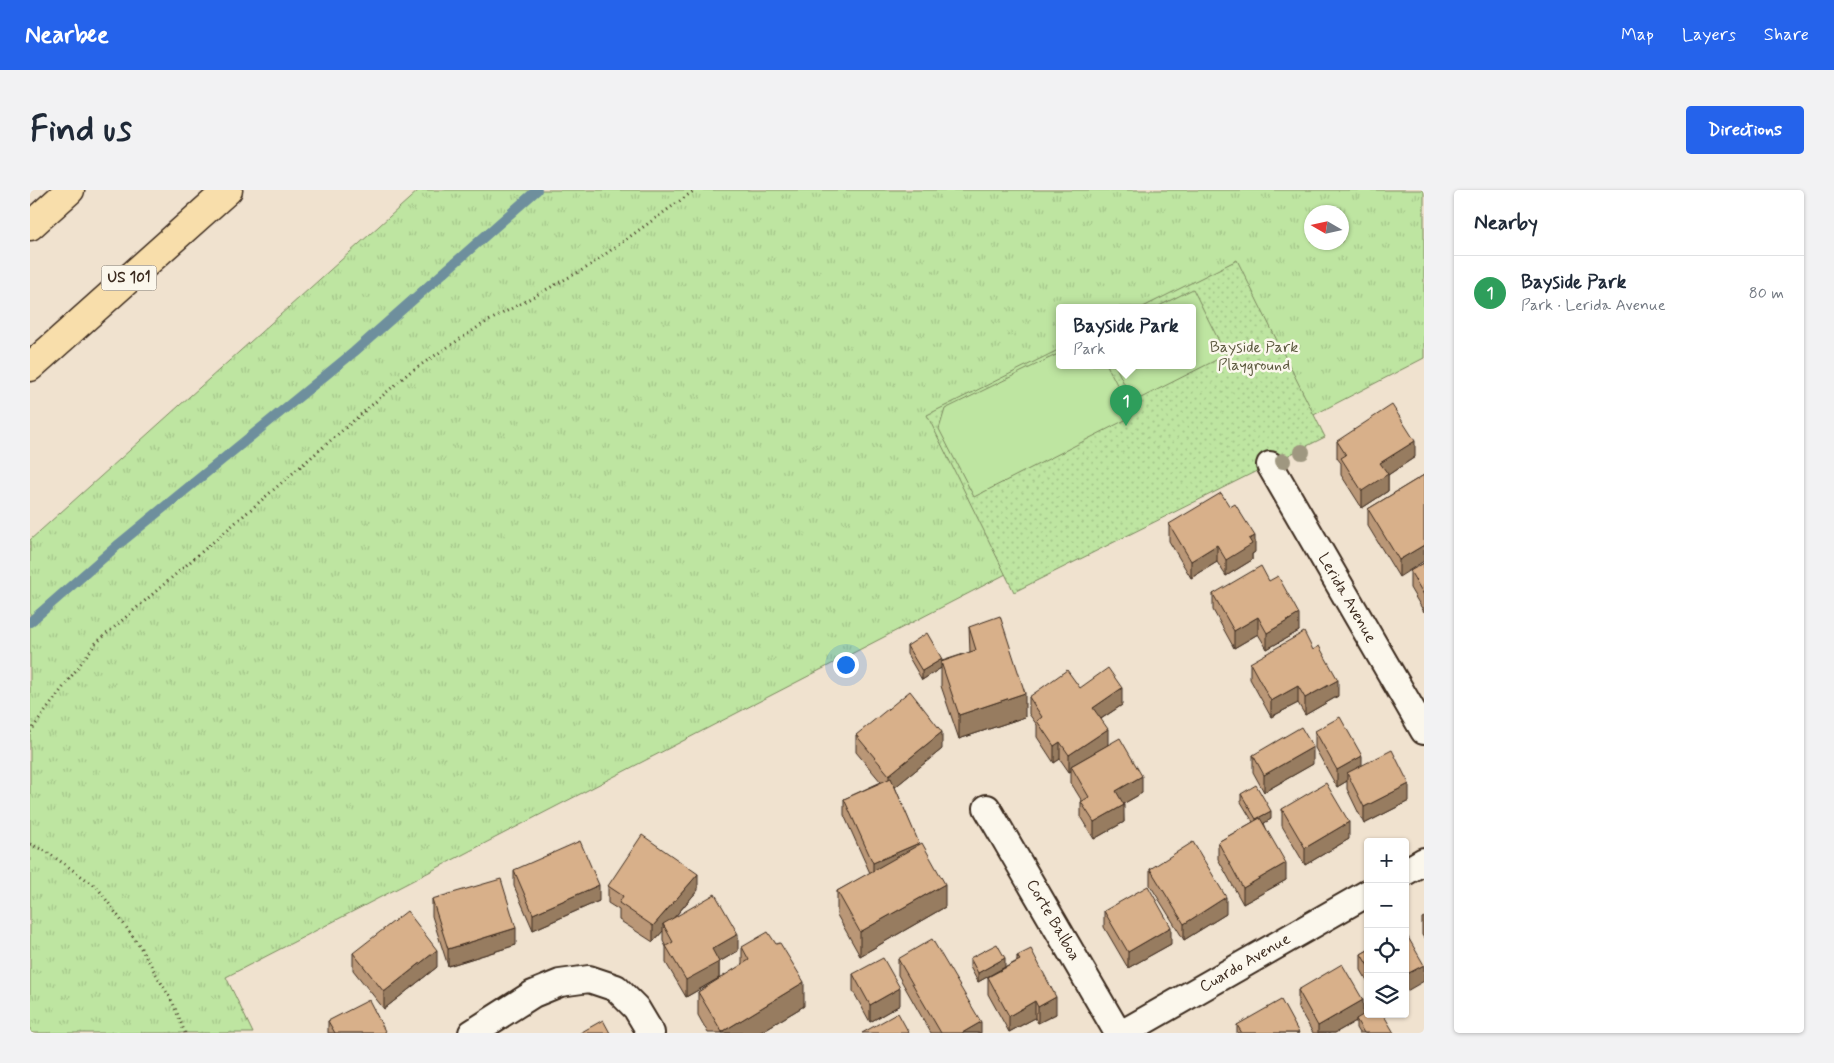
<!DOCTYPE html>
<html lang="en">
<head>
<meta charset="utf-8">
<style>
	:root { --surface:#fff; --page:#f2f2f3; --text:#1f2937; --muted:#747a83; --line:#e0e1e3; --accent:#2563eb }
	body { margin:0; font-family:Mynerve,sans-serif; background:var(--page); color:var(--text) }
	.controls { position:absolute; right:15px; bottom:15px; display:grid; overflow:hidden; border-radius:5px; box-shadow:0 1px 4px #0004 }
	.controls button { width:45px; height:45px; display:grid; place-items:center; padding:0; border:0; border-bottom:1px solid var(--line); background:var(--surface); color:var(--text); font:25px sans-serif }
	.compass { position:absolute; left:1274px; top:15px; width:45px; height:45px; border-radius:50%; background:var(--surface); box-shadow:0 1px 4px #0004; rotate:279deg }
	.you { position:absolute; left:815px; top:474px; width:18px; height:18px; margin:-12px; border:4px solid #fff; border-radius:50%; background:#1a73e8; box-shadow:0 0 0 8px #1a73e833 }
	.badge { display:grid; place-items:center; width:32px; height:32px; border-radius:50%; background:var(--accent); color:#fff; font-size:16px; font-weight:700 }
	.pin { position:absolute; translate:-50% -41px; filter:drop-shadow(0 1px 2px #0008) }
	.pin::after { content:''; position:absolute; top:26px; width:18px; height:15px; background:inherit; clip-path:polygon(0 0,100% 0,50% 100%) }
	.popup { position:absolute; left:1026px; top:114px; width:140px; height:65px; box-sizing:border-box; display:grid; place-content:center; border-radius:5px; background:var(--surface); filter:drop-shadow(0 1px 4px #0005); font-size:16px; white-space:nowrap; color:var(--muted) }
	.popup b { font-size:19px; color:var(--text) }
	.popup::after { content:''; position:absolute; left:50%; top:100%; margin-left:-10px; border:10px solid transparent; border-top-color:var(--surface) }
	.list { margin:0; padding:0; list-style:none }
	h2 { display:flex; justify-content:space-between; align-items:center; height:65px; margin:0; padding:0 20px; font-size:21px }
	h2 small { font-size:16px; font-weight:400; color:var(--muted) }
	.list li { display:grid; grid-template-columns:32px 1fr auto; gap:15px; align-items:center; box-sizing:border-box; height:75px; padding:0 20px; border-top:1px solid var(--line) }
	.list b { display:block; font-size:19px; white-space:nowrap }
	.list p { margin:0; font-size:16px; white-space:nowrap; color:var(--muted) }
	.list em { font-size:16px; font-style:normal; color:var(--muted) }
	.icon { flex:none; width:28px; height:28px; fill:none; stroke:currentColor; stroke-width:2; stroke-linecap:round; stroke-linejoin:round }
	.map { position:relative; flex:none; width:1394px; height:843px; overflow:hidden; border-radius:5px }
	header { display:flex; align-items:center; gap:30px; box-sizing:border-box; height:70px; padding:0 25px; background:var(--accent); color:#fff }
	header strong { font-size:24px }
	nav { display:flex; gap:28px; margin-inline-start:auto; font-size:18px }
	.intro { display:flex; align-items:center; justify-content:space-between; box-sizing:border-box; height:120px; padding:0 30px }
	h1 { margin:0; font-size:35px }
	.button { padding:12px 22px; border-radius:5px; background:var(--accent); color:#fff; font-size:18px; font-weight:700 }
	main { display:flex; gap:30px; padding:0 30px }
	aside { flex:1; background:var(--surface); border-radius:5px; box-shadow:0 1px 4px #0004 }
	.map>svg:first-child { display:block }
	.grass { fill:url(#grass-tufts); stroke:#7c8860; fill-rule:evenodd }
	.park { fill:url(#park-dots); stroke:#7c8860 }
	.garden { fill:#bee5a1; stroke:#7c8860 }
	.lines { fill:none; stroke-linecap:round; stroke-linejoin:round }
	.stream { stroke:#6e8f9d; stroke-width:10 }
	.street-casing { stroke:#3b2a1e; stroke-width:30 }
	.highway-casing { stroke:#3b2a1e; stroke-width:31 }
	.path { stroke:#3b2a1e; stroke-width:3; stroke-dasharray:1 4; stroke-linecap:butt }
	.street { stroke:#fbf7ec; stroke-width:26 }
	.highway { stroke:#f8deab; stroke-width:28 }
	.tree { fill:#9f9780 }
	.wall { fill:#ba9777; stroke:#3b2a1e }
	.shaded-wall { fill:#977b61; stroke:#3b2a1e }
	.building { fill:#d8b08a; stroke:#3b2a1e }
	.labels { text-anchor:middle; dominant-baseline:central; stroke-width:5; stroke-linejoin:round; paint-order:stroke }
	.shield { fill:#fbf7ec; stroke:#75685c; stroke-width:1 }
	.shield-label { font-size:15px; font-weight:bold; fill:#3b2a1e }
	.park-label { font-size:16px; fill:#5c593f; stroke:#fbf7ec }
	.street-label { font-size:16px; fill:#3b2a1e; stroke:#fbf7ec }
</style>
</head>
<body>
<header>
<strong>Nearbee</strong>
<nav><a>Map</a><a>Layers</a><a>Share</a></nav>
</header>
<div class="intro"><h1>Find us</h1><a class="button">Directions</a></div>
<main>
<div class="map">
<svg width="1394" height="843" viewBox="0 0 1394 843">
	<defs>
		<pattern id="grass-tufts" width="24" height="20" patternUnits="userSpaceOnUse" patternTransform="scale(1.25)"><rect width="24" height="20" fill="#bee5a1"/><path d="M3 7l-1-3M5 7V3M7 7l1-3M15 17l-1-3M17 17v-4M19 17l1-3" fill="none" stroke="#a4c58a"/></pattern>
		<pattern id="park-dots" width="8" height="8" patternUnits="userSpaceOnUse" patternTransform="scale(1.25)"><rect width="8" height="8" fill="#bee5a1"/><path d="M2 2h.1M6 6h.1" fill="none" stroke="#a4c58a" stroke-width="1.8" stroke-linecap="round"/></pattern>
	</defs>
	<rect width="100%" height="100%" fill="#f0e2cf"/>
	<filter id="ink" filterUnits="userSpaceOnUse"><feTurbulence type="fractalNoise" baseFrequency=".02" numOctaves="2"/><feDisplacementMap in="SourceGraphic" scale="10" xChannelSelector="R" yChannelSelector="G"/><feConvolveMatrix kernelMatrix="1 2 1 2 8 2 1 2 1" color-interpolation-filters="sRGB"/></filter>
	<g filter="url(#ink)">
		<path class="grass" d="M 389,0 L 1394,0 L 1394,168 L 196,787 L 223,843 L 0,843 L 0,350 ZM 1282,22 L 1312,22 L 1312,52 L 1282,52 ZM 1030,117 L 1162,117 L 1162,175 L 1030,175 Z"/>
		<path class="park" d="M 1207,70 L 1295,247 L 984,402 L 897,225 L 1030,159 L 1030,175 L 1162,175 L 1162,117 L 1113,117 Z"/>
		<path class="garden" d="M 1163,99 L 1196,165 L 1103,212 L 1085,175 L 1162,175 L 1162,117 L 1127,117 Z
			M 1030,163 L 1030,175 L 1077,175 L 1103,226 L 944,307 L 909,239 L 915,219 Z"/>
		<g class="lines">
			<path class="stream" d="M 0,432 L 89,354 L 324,162 L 507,0"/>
			<defs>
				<path id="street" d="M 1240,275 L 1394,541
					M 957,618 L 1088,843
					M 1375,682 L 1394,671
					M 442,843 L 503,804 L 530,793 L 559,789 L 586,798 L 606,818 L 621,843
					M 1093,843 L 1338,703"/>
				<path id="highway" d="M 0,36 L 40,0
					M 0,177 L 198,0"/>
			</defs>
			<use href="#street" class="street-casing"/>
			<use href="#highway" class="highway-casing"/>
			<path class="path" d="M 0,542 L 66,453 L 380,182 L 453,134 L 556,78 L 665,0
				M 0,654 L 17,662 L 67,697 L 109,755 L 143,813 L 155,843"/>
			<use href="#street" class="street"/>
			<use href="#highway" class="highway"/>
		</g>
		<g class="tree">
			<circle cx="1272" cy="262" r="8"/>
			<circle cx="1253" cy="271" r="8"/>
		</g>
		<path class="wall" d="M 1307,251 L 1385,267 L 1358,285 L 1358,301 L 1332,318 L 1311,285 L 1311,273 L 1307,268 Z
			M 1394,285 L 1369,387 L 1338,336 L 1338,319 Z
			M 1139,334 L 1225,362 L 1222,364 L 1222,370 L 1196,386 L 1187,372 L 1161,388 L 1139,351 Z
			M 1394,373 L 1394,422 L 1380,398 L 1380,381 Z
			M 1239,391 L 1269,441 L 1237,459 L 1228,444 L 1204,458 L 1183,420 L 1183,404 Z
			M 939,437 L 995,527 L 929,549 L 911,496 L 911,478 L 892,490 L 877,464 L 877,456 L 912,471 L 940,462 Z
			M 1220,473 L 1308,506 L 1275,525 L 1268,513 L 1241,527 L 1220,489 Z
			M 1050,498 L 1092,515 L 1071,529 L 1078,555 L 1112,603 L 1093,614 L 1094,632 L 1064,649 L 1051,628 L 1051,612 L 1052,611 L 1041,593 L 1041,581 L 1039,582 L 1030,569 L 1024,573 L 1007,547 L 1007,535 L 999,524 L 999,507 Z
			M 1285,541 L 1332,575 L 1379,611 L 1334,634 L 1317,599 L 1317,591 L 1307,597 L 1285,558 Z
			M 826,545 L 912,559 L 865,597 L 915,717 L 830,766 L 807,725 L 807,701 L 840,683 L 814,625 L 814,609 L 851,592 L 826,562 Z
			M 1223,565 L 1283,574 L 1234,602 L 1223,582 Z
			M 1211,604 L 1241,629 L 1234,633 L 1256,690 L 1213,714 L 1188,669 L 1188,652 L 1223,632 L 1211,612 Z
			M 1252,619 L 1319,649 L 1275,675 L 1252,636 Z
			M 1120,679 L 1196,724 L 1154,750 L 1120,695 Z
			M 484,680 L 569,711 L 503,740 L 484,696 Z
			M 578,696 L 668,700 L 644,728 L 708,761 L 689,772 L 689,788 L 656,807 L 636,773 L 636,757 L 633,751 L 633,741 L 623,752 L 589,730 L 589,720 L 578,713 Z
			M 402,709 L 486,755 L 418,776 L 402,726 Z
			M 1074,721 L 1141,754 L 1098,778 L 1074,737 Z
			M 1394,727 L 1394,748 L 1392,745 L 1392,728 Z
			M 712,757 L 774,816 L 729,843 L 678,843 L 668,825 L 668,802 L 712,775 Z
			M 1338,760 L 1338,792 L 1331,780 L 1331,764 Z
			M 323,763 L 407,777 L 354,819 L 323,780 Z
			M 987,766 L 1026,824 L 1008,833 L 1005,828 L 979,842 L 958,804 L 958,787 L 987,771 Z
			M 940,768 L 975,777 L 948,792 L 940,777 Z
			M 868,769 L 951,843 L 901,843 L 868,785 Z
			M 823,784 L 870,815 L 840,832 L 823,801 Z
			M 1268,800 L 1333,825 L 1364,843 L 1329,843 L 1326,838 L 1326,831 L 1305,843 L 1283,843 L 1268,817 Z
			M 298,831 L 356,843 L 298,843 Z
			M 1207,835 L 1269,843 L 1207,843 Z"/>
		<path class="shaded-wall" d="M 1385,251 L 1385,267 L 1358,285 L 1358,301 L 1332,318 L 1332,301 L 1350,273 Z
			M 1225,346 L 1225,362 L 1222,364 L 1222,370 L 1196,386 L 1196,370 L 1219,349 Z
			M 1187,355 L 1187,372 L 1161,388 L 1161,371 Z
			M 1394,355 L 1394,371 L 1369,387 L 1369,370 Z
			M 1269,424 L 1269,441 L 1237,459 L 1237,443 Z
			M 1228,427 L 1228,444 L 1204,458 L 1204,441 Z
			M 912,469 L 912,476 L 911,472 L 911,478 L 892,490 L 892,481 Z
			M 1308,490 L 1308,506 L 1275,525 L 1275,508 Z
			M 1268,496 L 1268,513 L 1241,527 L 1241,511 Z
			M 1092,498 L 1092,515 L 1063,534 L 1063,518 Z
			M 995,503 L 995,527 L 929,549 L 929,525 Z
			M 1078,539 L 1078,555 L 1041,576 L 1041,581 L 1039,582 L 1039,565 Z
			M 912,542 L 912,559 L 859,602 L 859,585 Z
			M 1030,552 L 1030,569 L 1024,573 L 1024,556 Z
			M 1283,557 L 1283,574 L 1234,602 L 1234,585 Z
			M 1332,566 L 1332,583 L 1317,583 L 1317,591 L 1307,597 L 1307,580 Z
			M 1112,586 L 1112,603 L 1086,618 L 1086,601 Z
			M 1379,594 L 1379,611 L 1334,634 L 1334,617 Z
			M 1094,615 L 1094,632 L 1064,649 L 1064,632 Z
			M 1241,621 L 1241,629 L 1226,638 L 1226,629 Z
			M 1319,632 L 1319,649 L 1275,675 L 1275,658 Z
			M 889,653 L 889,670 L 843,690 L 843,673 Z
			M 1256,673 L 1256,690 L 1213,714 L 1213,698 Z
			M 668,684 L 668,700 L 635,738 L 633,734 L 633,741 L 623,752 L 623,736 Z
			M 915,694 L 915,717 L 830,766 L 830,742 Z
			M 569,695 L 569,711 L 503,740 L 503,724 Z
			M 1196,707 L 1196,724 L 1154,750 L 1154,734 Z
			M 1141,737 L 1141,754 L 1098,778 L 1098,762 Z
			M 486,738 L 486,755 L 418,776 L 418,759 Z
			M 708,744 L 708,761 L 689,772 L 689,788 L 656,807 L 656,790 L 682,759 Z
			M 407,760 L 407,777 L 354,819 L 354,802 Z
			M 975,768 L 975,777 L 948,792 L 948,783 Z
			M 1394,775 L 1394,791 L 1375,802 L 1375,785 Z
			M 774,792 L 774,816 L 729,843 L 692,843 L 692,842 Z
			M 870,798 L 870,815 L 840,832 L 840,815 Z
			M 1026,807 L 1026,824 L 1008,833 L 1008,817 Z
			M 1333,810 L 1333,827 L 1326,829 L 1326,831 L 1305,843 L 1288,843 L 1288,836 Z
			M 1005,811 L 1005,828 L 979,842 L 979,826 Z
			M 951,832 L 951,843 L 932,843 Z"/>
		<path class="building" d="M 1362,215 L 1385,251 L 1350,273 L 1358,284 L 1332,301 L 1311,268 L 1316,265 L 1307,251 Z
			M 1394,285 L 1394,355 L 1369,370 L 1338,319 Z
			M 1191,303 L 1200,317 L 1205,314 L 1225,346 L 1219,349 L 1222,354 L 1196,370 L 1187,355 L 1161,371 L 1139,334 Z
			M 1394,373 L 1394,405 L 1380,381 Z
			M 1231,376 L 1239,391 L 1248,386 L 1269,424 L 1237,443 L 1228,427 L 1204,441 L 1183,404 Z
			M 970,426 L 995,503 L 929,525 L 911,472 L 946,460 L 939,437 Z
			M 1274,442 L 1283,460 L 1289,456 L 1308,490 L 1275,508 L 1268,496 L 1241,511 L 1220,473 Z
			M 897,443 L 912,469 L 892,481 L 877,456 Z
			M 1078,478 L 1092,498 L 1063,518 L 1078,539 L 1039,565 L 1030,552 L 1024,556 L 1007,531 L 1012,527 L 999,507 L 1037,480 L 1050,498 Z
			M 880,501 L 912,542 L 859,585 L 826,545 Z
			M 1310,527 L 1332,566 L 1307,580 L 1285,541 Z
			M 1271,537 L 1283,557 L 1234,585 L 1223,565 Z
			M 1090,548 L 1112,586 L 1086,601 L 1094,615 L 1064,632 L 1051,612 L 1059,607 L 1041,576 Z
			M 1362,560 L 1379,594 L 1334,617 L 1317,583 Z
			M 861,588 L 889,653 L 843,673 L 814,609 Z
			M 1296,593 L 1319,632 L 1275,658 L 1252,619 Z
			M 1226,595 L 1241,621 L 1226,629 L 1211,604 Z
			M 1230,628 L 1256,673 L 1213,698 L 1188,652 Z
			M 612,645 L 668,684 L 623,736 L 589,713 L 593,706 L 578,696 Z
			M 550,651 L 569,695 L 503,724 L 484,680 Z
			M 1163,652 L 1196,707 L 1154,734 L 1120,679 Z
			M 892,653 L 915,694 L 830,742 L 807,701 Z
			M 471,689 L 486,738 L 418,759 L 402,709 Z
			M 1118,696 L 1141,737 L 1098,762 L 1074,721 Z
			M 685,704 L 708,744 L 682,759 L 689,772 L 656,790 L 636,756 L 643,752 L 633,734 Z
			M 377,721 L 407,760 L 354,802 L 323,763 Z
			M 738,742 L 746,754 L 750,753 L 774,792 L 692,842 L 668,802 L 719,770 L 712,757 Z
			M 1375,742 L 1394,775 L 1375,785 Z
			M 902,749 L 951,832 L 932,843 L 911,843 L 868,769 Z
			M 967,754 L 975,768 L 948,783 L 940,768 Z
			M 1001,759 L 1026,807 L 1008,817 L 1005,811 L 979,826 L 958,787 L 990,770 L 987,766 Z
			M 1338,760 L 1338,776 L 1331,764 Z
			M 853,768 L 870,798 L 840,815 L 823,784 Z
			M 1312,774 L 1333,810 L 1288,836 L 1268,800 Z
			M 339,810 L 356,843 L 305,843 L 298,831 Z
			M 1251,810 L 1269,843 L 1212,843 L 1207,835 Z
			M 1338,822 L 1338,824 L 1353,824 L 1364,843 L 1334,843 L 1326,829 Z
			M 868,823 L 879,843 L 832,843 Z
			M 573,830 L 580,843 L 550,843 Z"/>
	</g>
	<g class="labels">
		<rect class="shield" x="71.5" y="75.5" width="55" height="25" rx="4"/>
		<g class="shield-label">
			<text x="99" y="88">US 101</text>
		</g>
		<g class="park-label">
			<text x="1224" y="157">Bayside Park<tspan x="1224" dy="18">Playground</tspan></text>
		</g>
		<g class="street-label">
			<text transform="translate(1317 408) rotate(60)">Lerida Avenue</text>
			<text transform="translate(1023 730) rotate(60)">Corte Balboa</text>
			<text transform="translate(1215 773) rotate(-30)">Cuardo Avenue</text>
		</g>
	</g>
</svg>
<div class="controls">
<button>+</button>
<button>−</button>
<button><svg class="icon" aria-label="locate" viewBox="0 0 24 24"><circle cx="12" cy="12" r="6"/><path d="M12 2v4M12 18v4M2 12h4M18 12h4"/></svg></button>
<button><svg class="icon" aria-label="layers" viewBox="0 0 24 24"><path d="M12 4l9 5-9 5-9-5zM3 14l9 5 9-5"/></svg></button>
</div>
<svg class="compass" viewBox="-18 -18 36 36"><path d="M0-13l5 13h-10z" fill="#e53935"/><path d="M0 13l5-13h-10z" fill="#747a83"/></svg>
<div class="you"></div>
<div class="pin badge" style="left:1096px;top:236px;background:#2e9e5b">1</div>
<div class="popup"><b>Bayside Park</b>Park</div>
</div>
<aside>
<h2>Nearby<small></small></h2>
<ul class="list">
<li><span class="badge" style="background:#2e9e5b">1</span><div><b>Bayside Park</b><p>Park · Lerida Avenue</p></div><em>80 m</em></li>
</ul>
</aside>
</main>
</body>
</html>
